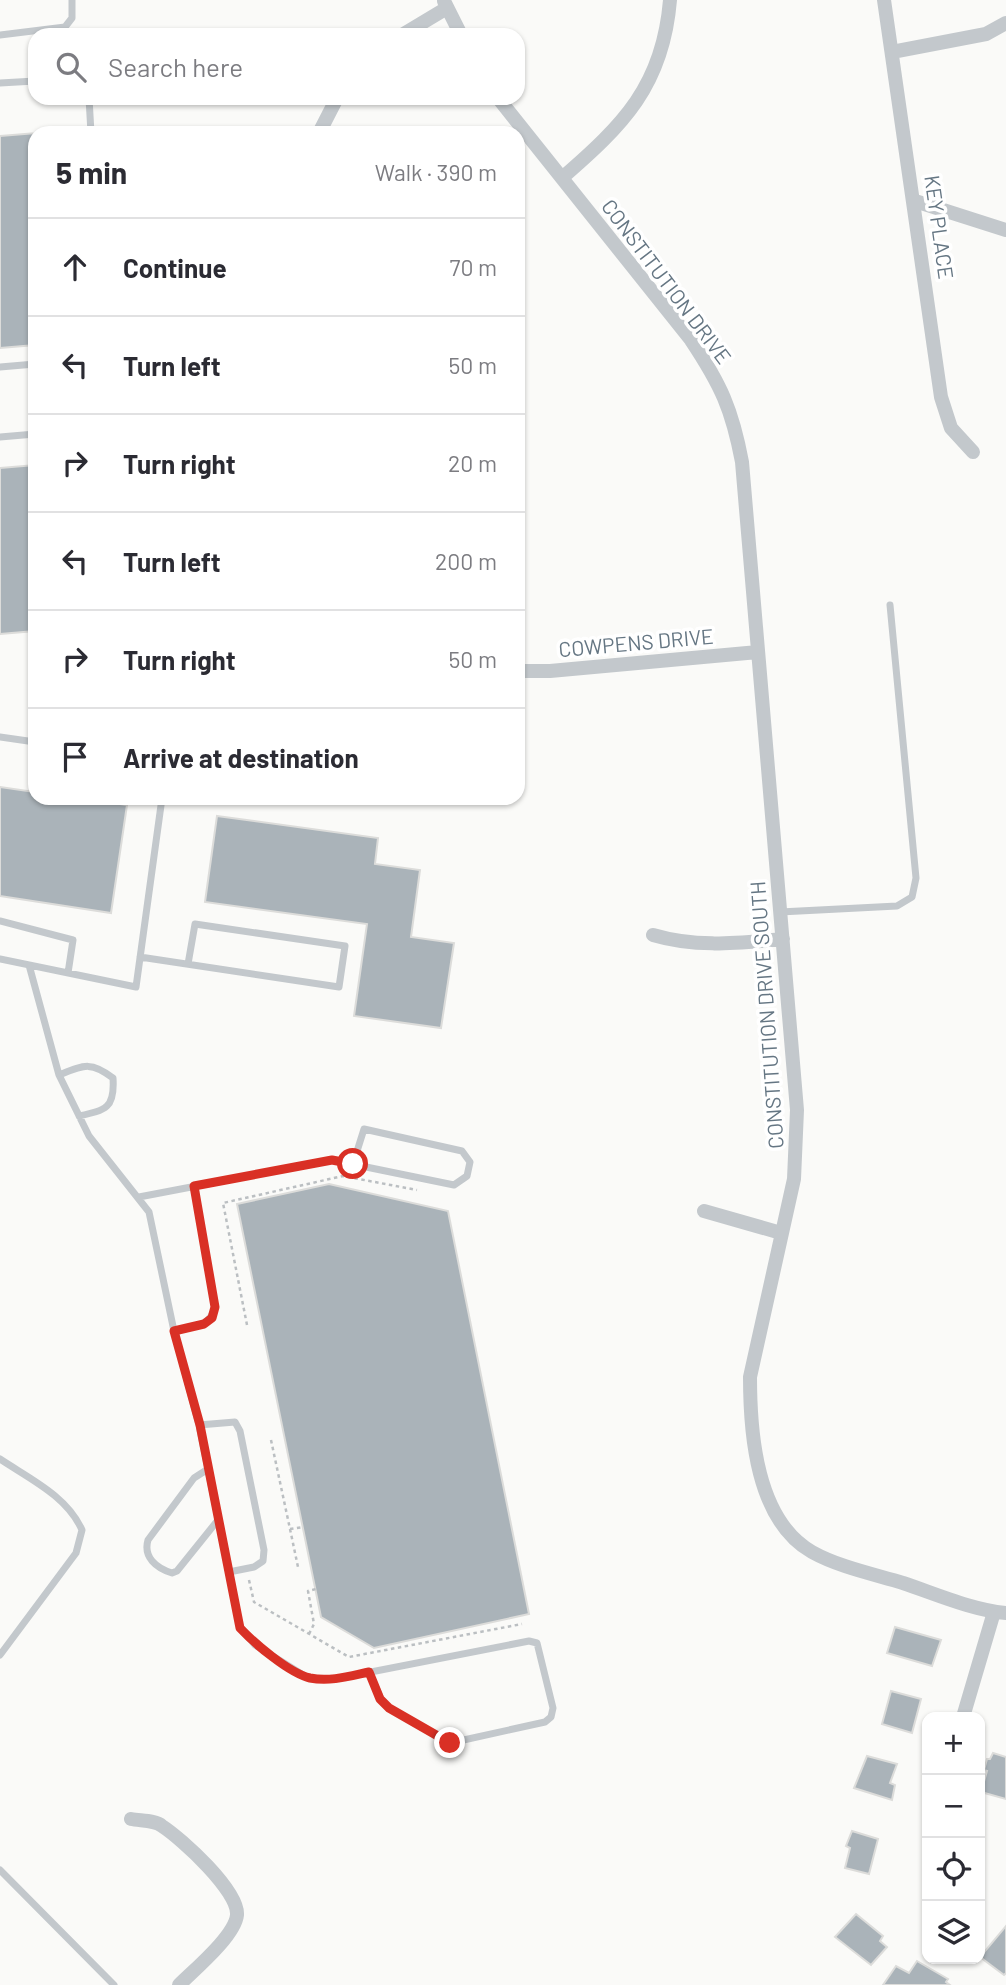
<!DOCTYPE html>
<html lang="en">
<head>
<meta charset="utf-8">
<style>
	:root { --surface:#fff; --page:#f2f2f3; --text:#2b2b33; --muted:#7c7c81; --line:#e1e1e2 }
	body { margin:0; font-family:Barlow,sans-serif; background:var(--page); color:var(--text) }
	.controls { position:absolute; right:21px; bottom:21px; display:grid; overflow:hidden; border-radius:14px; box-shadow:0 2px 5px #0004 }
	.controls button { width:63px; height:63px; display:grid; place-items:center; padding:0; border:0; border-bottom:2px solid var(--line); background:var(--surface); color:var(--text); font:35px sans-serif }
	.stop { position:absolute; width:21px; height:21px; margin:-16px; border:5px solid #d93025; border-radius:50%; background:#fff }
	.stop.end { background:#d93025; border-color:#fff; box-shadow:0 2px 7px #0008 }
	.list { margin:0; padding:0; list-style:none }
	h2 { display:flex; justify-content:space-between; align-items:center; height:91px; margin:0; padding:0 28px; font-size:30px }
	h2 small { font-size:23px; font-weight:400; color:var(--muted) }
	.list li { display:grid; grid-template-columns:46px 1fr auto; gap:21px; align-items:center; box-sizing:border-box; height:98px; padding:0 28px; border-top:2px solid var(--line) }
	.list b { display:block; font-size:26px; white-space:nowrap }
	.list em { font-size:23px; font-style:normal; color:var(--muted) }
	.icon { flex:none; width:38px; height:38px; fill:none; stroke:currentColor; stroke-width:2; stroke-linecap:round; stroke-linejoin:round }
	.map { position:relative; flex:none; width:1006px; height:1985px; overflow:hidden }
	.search { position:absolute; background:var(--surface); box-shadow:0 2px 5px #0004; left:28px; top:28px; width:497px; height:77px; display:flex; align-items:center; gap:18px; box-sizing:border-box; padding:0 24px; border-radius:21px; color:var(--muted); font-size:26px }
	.panel { position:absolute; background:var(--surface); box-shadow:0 2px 5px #0004; left:28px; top:126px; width:497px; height:679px; border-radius:21px }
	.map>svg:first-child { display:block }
	.building { fill:#aab3b9; stroke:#dcdcda; stroke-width:2 }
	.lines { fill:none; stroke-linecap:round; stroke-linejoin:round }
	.path { stroke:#bbbfc2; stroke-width:2.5; stroke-dasharray:3.5 3.5; stroke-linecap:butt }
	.service { stroke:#c3c8cc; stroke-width:7 }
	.minor { stroke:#c3c8cc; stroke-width:14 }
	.route { stroke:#d93025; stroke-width:9 }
	.labels { text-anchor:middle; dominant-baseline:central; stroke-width:7; stroke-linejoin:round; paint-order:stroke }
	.street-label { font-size:21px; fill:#657683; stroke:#fff }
</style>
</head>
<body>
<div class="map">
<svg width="1006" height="1985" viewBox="0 0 1006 1985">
	<rect width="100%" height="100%" fill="#fafaf8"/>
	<path class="building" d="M 61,131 L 61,133 L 35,133 L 35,345 L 0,348 L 0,136 Z
		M 35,465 L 35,631 L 0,634 L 0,468 Z
		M 0,787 L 35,792 L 35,798 L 77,798 L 127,805 L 111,913 L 0,896 Z
		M 217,816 L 378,838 L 375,864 L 420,870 L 411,937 L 454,943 L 441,1028 L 354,1016 L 367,924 L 205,902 Z
		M 329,1184 L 448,1211 L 529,1614 L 374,1648 L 321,1617 L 237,1204 Z
		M 895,1627 L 941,1640 L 932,1666 L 887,1653 Z
		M 891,1691 L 921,1699 L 912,1733 L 882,1724 Z
		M 993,1753 L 1006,1757 L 1006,1799 L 981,1792 L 987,1771 L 984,1770 L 987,1759 L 990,1759 Z
		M 867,1756 L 897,1764 L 890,1783 L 895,1785 L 892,1800 L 854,1788 Z
		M 852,1831 L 878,1839 L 869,1874 L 845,1868 L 850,1848 L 846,1846 Z
		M 856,1914 L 883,1936 L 880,1941 L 887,1947 L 871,1965 L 835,1937 Z
		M 1006,1926 L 1006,1973 L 1004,1975 L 980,1957 Z
		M 917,1961 L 948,1979 L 946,1982 L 950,1985 L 883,1985 L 896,1966 L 909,1973 Z"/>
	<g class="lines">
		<path class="path" d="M 247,1325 L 223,1203 L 343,1176 L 417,1190
			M 271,1440 L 290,1529 L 303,1527
			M 290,1529 L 298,1567
			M 249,1580 L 254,1602 L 349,1657 L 522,1624
			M 309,1634 L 314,1624 L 308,1591 L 316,1589"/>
		<path class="service" d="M 0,35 L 65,27 L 72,18 L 72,0
			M 0,83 L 35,81
			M 89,98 L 91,133
			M 0,367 L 35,364
			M 0,437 L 35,434
			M 0,737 L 35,742
			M 780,912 L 897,906 L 912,897 L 916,878 L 890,605
			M 0,921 L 73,940 L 68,973
			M 140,957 L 339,987 L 345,946 L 195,924 L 188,964
			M 0,959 L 136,987 L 162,798
			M 29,965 L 59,1075
			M 79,1116 C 106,1110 115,1108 113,1078 C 91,1061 84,1065 59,1075 L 89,1136 L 149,1212 L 174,1331 L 199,1425 L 240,1627 L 255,1645 L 308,1678 L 335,1679 L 529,1641 L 537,1643 L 553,1708 L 551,1717 L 545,1722 L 450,1743 L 389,1708 L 381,1699 L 369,1672
			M 139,1197 L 332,1160 L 454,1185 L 467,1176 L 470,1162 L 462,1151 L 364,1129 L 353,1164
			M 174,1331 C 192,1327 210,1327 215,1307 L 194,1186
			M 199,1425 L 235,1422 L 240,1431 L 264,1550 L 263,1561 L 254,1567 L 229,1572
			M 0,1459 C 30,1479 67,1496 82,1530 L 76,1553 L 0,1655
			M 208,1469 L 194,1478 L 148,1540 C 143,1557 156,1568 172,1573 L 177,1571 L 218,1520
			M 0,1870 L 114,1985"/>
		<path class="minor" d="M 884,0 L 941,397 L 951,428 L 973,452
			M 444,1 L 461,35
			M 402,35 L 447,8
			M 892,52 L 986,34 L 1006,23
			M 498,98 L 691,340 C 721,385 732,409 742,462 L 797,1110 L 794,1179 L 750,1377 C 750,1433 756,1520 812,1552 C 839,1567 873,1574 903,1583 C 936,1594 972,1610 1006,1613
			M 319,133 L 337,98
			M 562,178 C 623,125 663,86 670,0
			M 915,201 L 1006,230
			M 518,671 L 550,671 L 758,652
			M 653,935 C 697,948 737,943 783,939
			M 704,1211 L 781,1233
			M 963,1717 L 994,1612
			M 131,1819 C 140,1821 155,1820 162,1826 C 182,1839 239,1891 237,1915 C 235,1936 194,1970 179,1985"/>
	</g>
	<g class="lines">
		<path class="route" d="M 353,1164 L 332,1160 L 194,1186 L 215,1307 L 212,1318 L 204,1324 L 174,1331 L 200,1425 L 240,1628 C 254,1643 289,1673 310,1678 C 330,1682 350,1676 369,1672 L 380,1699 L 389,1708 L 450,1743"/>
	</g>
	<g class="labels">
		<g class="street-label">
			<text transform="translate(940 227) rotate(82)">KEY PLACE</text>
			<text transform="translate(667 281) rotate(53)">CONSTITUTION DRIVE</text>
			<text transform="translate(636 642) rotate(-5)">COWPENS DRIVE</text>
			<text transform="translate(766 1015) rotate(-94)">CONSTITUTION DRIVE SOUTH</text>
		</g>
	</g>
</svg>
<div class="controls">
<button>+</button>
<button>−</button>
<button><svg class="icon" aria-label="locate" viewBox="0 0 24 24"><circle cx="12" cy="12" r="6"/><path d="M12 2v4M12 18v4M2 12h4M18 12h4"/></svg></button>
<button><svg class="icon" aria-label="layers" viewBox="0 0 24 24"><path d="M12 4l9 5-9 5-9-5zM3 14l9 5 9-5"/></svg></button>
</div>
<div class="stop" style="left:353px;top:1164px"></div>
<div class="stop end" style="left:450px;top:1743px"></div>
<div class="search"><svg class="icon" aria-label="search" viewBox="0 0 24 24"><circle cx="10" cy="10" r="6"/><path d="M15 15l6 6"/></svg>Search here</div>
<section class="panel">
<h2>5 min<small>Walk · 390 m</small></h2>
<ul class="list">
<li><svg class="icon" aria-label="ahead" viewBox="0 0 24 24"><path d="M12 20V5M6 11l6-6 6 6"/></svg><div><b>Continue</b></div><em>70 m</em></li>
<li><svg class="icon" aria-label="left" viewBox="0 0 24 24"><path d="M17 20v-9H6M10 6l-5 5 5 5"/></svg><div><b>Turn left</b></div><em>50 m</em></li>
<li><svg class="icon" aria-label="right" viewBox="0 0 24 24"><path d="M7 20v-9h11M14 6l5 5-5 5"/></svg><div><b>Turn right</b></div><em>20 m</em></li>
<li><svg class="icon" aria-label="left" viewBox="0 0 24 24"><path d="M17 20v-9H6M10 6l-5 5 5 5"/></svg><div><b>Turn left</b></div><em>200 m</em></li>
<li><svg class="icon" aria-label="right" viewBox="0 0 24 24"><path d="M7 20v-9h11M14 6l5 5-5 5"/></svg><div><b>Turn right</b></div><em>50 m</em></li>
<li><svg class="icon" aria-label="arrive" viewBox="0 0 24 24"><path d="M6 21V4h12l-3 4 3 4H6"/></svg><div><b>Arrive at destination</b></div></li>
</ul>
</section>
</div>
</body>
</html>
